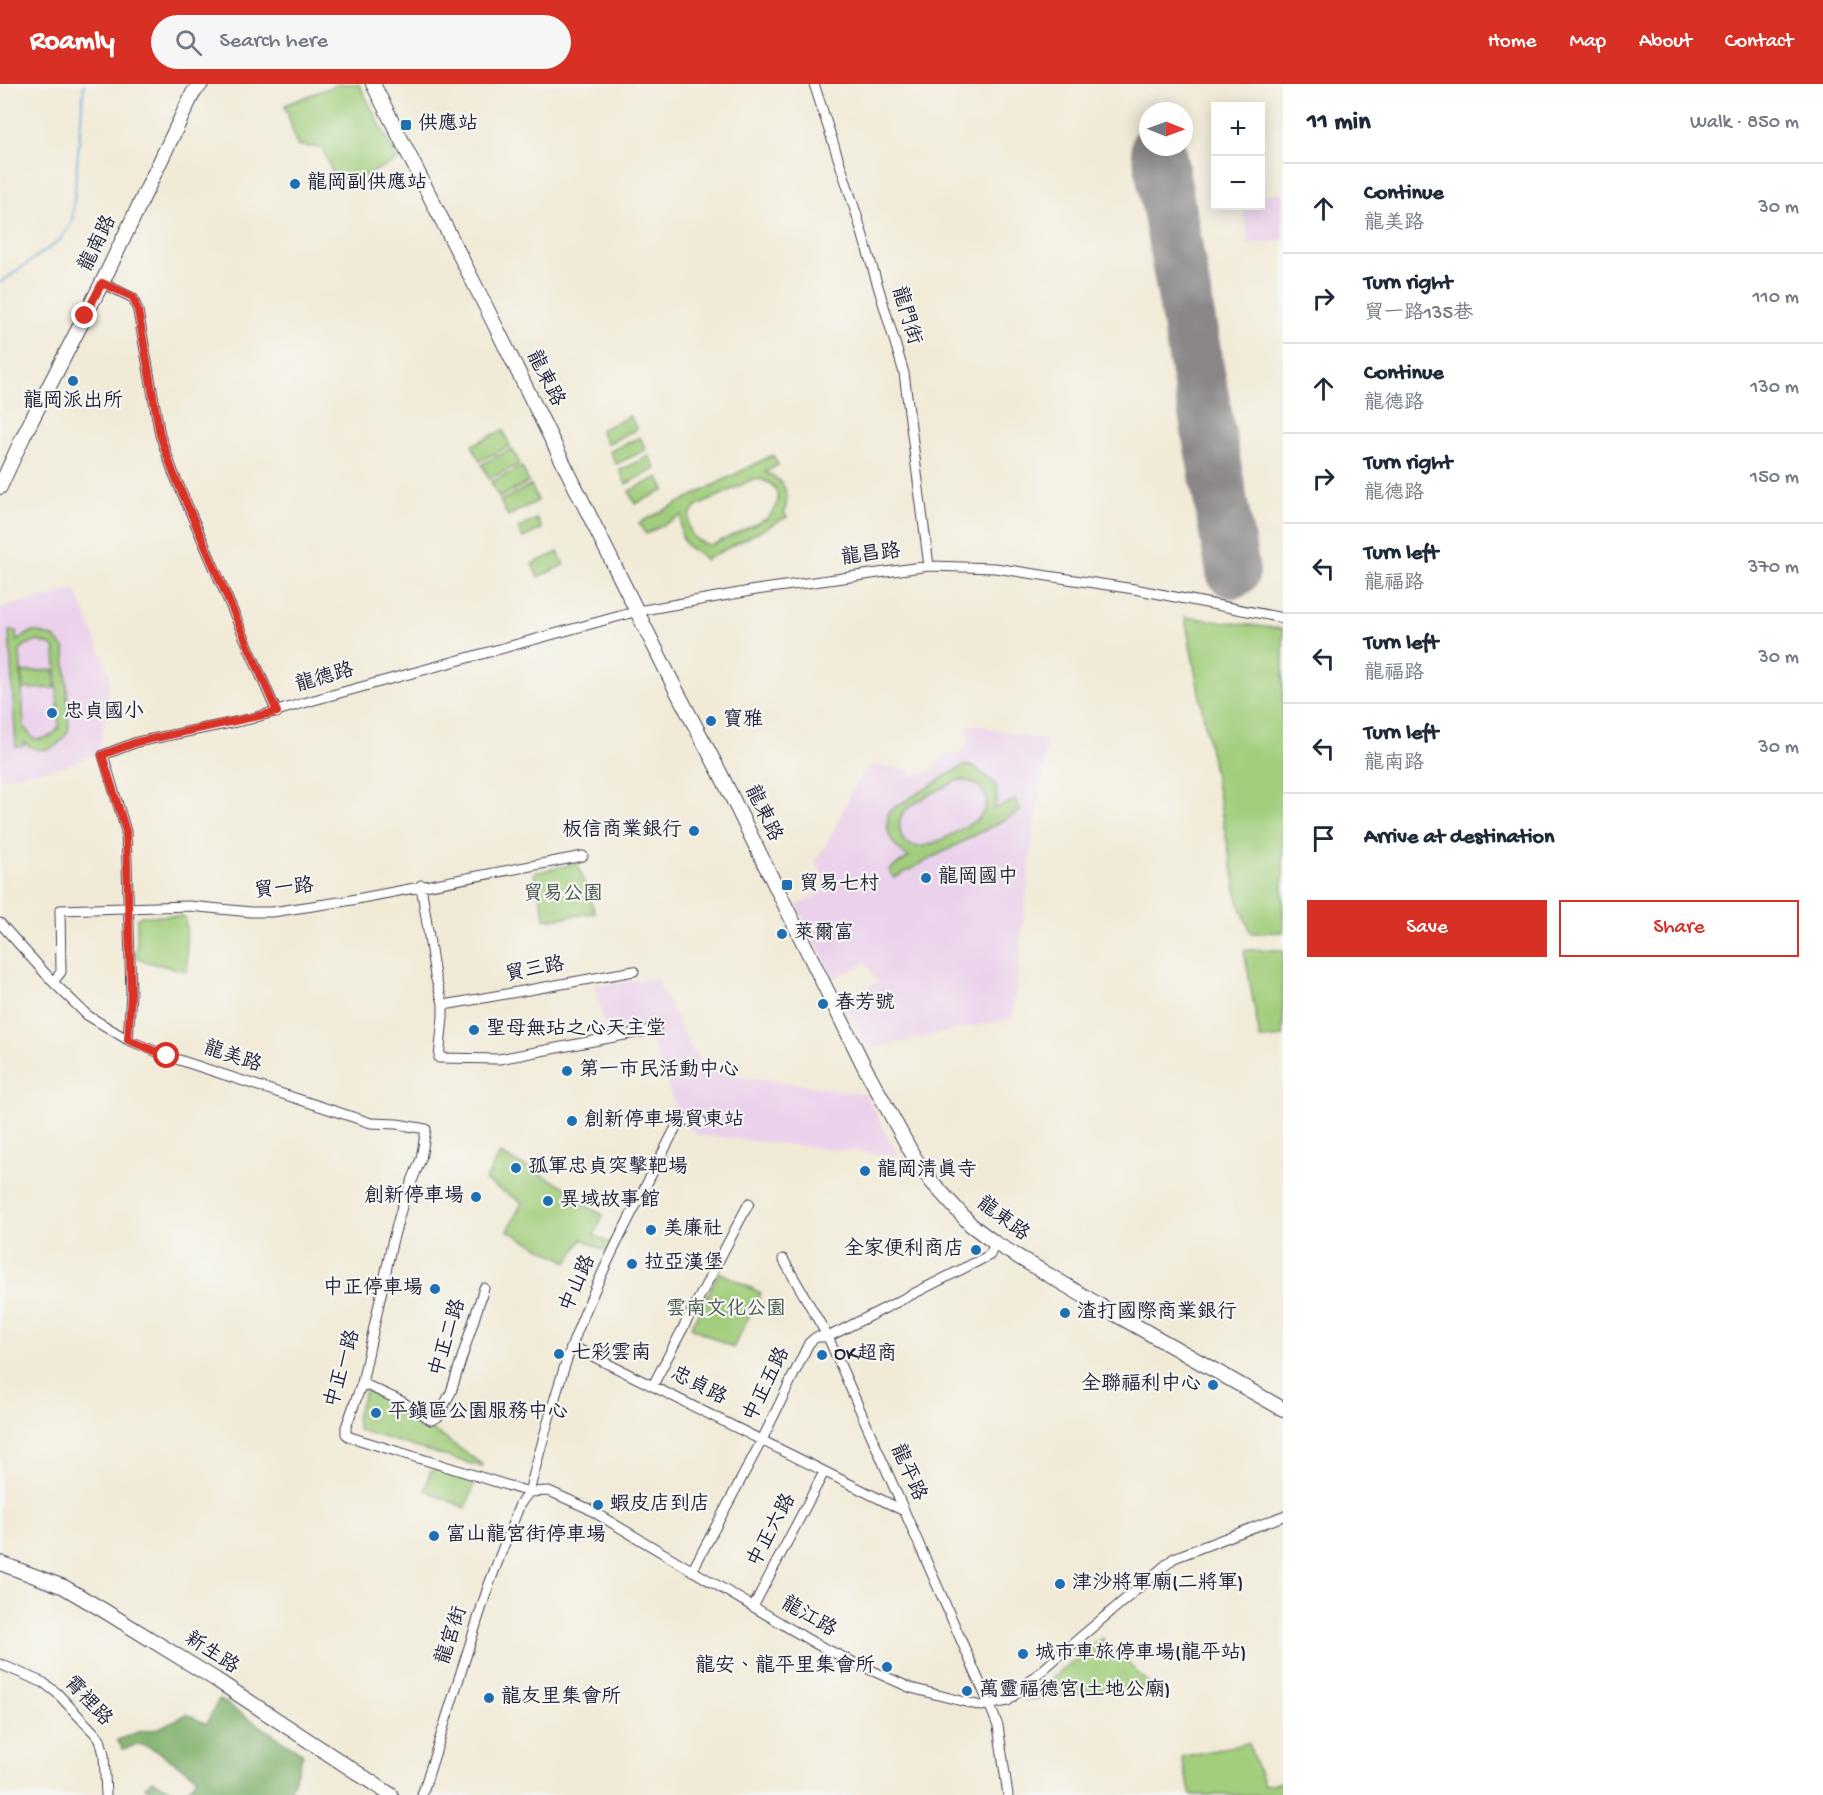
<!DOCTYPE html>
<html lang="en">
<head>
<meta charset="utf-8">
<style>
	:root { --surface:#fff; --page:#f6f6f7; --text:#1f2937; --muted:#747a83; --line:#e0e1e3; --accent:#d93025 }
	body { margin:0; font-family:"Gochi Hand","LXGW WenKai TC",sans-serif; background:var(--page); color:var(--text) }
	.controls { position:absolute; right:18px; top:18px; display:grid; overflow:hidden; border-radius:0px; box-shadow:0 3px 15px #0003 }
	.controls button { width:54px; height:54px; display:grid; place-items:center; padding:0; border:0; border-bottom:2px solid var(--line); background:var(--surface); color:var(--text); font:30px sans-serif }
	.compass { position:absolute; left:1139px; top:18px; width:54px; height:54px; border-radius:50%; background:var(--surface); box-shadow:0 3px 15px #0003; rotate:91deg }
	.stop { position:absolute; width:18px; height:18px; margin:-14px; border:4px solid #d93025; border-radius:50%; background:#fff }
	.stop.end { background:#d93025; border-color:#fff; box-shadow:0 2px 6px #0008 }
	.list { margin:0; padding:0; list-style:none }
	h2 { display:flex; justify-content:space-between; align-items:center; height:78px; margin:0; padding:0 24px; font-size:26px }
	h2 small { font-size:20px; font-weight:400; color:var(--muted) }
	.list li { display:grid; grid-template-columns:39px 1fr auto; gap:18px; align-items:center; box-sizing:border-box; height:90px; padding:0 24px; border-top:2px solid var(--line) }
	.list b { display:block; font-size:22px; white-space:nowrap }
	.list p { margin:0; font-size:20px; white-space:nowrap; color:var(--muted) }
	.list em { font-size:20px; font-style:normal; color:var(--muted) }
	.actions { display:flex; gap:12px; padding:18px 24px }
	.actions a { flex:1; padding:14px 0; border:2px solid var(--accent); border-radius:0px; text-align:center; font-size:21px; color:var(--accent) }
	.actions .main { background:var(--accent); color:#fff }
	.icon { flex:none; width:33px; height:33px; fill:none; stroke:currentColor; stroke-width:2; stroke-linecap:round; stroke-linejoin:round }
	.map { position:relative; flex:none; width:1283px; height:1711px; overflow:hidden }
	header { display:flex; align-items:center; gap:36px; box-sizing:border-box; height:84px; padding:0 30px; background:var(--accent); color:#fff }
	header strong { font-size:28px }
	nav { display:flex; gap:33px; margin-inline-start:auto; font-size:21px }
	.search { width:420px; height:54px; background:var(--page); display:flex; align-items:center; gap:15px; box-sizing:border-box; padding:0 21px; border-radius:33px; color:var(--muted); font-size:22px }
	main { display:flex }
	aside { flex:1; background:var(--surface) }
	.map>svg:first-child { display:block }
	.built { fill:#ebd1eb }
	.green { fill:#a1cd7b; stroke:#62785b; stroke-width:1.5; fill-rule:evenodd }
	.forest { fill:#80b06b; stroke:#516953; stroke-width:1.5 }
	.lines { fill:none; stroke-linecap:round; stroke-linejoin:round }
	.stream { stroke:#67addd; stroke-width:2 }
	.runway { stroke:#8a8688; stroke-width:54 }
	.street-casing { stroke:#414052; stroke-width:11 }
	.secondary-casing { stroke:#414052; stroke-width:16 }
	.street { stroke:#fff; stroke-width:9 }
	.secondary { stroke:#fff; stroke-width:14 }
	.route { stroke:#d93025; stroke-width:8 }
	.poi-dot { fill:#1f6fb2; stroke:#f6f6f2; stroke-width:2 }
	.labels { text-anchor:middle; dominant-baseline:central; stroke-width:4.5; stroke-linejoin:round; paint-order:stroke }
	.poi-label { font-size:20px; fill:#22223b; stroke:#f6f6f2; text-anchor:start }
	.street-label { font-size:20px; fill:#22223b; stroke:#f6f6f2 }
	.park-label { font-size:20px; fill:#48554e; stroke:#f6f6f2 }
</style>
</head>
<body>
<header>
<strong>Roamly</strong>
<div class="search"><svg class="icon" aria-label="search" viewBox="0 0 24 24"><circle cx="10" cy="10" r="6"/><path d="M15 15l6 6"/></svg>Search here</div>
<nav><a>Home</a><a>Map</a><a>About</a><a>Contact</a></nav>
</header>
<main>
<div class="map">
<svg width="1283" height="1711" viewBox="0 0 1283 1711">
	<rect width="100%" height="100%" fill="#f6f6f2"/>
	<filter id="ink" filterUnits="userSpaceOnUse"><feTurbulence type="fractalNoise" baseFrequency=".0167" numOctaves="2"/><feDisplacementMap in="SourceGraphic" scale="12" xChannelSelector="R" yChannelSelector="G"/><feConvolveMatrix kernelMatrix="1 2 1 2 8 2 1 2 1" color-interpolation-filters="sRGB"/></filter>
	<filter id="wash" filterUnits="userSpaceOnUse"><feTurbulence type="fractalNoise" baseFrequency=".008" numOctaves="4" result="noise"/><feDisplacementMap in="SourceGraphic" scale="24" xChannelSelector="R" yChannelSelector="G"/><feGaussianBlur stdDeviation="1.35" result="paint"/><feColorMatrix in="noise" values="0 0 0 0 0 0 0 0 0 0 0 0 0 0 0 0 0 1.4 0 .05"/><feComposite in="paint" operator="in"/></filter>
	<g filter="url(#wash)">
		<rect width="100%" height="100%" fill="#f1ead6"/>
		<path class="built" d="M 1283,108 L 1283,156 L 1249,160 L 1242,122 L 1260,122 L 1261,111 Z
			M 76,506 L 110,592 L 99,667 L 67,682 L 0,694 L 0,524 Z
			M 968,641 L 978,641 L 1047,657 L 1034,746 L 1012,934 L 869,965 L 845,916 L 877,898 L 866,879 L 834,894 L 797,822 L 828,804 L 816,776 L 830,754 L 855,701 L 871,681 L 909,686 L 911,693 L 920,689 L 930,689 L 946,672 L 960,669 L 968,658 Z
			M 655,894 L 704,987 L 865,1010 L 898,1072 L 699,1051 L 682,1040 L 649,952 L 608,956 L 595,902 Z"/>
		<path class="green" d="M 339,0 L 359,0 L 398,76 L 358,95 L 338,102 L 322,64 L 297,61 L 285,21 Z
			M 630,332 L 637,345 L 607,360 L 600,346 Z
			M 503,346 L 510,362 L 480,377 L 472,361 Z
			M 640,353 L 646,366 L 616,380 L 610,367 Z
			M 512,365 L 520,380 L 489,395 L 482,380 Z
			M 773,371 L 778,381 L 765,388 C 784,396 791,408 784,429 L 787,433 L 705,476 C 701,470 700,470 694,467 C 679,459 680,445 682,431 L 646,450 L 639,439 ZM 753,395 C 780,395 786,419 766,435 L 712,461 C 692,460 680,439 696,423 Z
			M 649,372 L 656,385 L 626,400 L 620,386 Z
			M 522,383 L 529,398 L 499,414 L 491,398 Z
			M 659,393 L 665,406 L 635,420 L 629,407 Z
			M 531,401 L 538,417 L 508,432 L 500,417 Z
			M 537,435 L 542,445 L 523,454 L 518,444 Z
			M 558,468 L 564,481 L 538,493 L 532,480 Z
			M 1185,533 L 1283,545 L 1283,848 L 1251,849 L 1238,816 Z
			M 9,547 L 16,547 L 17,557 L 31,548 L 38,548 L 55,554 L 65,565 L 69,645 C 60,665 42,673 24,658 L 24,662 L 16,663 ZM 39,557 L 53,562 L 55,567 L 59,643 C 52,653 46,655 34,655 L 24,643 L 20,567 L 25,561 Z
			M 54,586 L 55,604 L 23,605 L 22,588 Z
			M 964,681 L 976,684 L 996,701 L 997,715 L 994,725 L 1015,716 L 1021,727 L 894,794 L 889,786 L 909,773 C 891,761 884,749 889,727 ZM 958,696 C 982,697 996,715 978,735 C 962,744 908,784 900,747 C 899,739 900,731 906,726 C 918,715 943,704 958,696 Z
			M 577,779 L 595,829 L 546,836 L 534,789 Z
			M 141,832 L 182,832 L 186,835 L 187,887 L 143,877 L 137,873 L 137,835 Z
			M 1244,866 L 1283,866 L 1283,953 L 1260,955 Z
			M 500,1070 L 581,1111 L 578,1117 L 603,1131 L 594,1151 L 614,1161 L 610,1169 L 582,1155 L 568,1178 L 508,1147 L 522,1118 L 485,1097 Z
			M 719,1188 L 761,1209 L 733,1264 L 691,1243 Z
			M 366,1304 L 373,1304 L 483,1381 L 482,1383 L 358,1346 L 356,1333 Z
			M 438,1385 L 470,1394 L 475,1398 L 466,1424 L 425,1406 L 430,1388 Z
			M 1102,1554 L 1151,1602 L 1025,1616 Z
			M 1248,1659 L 1264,1701 L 1283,1698 L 1283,1711 L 1191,1711 L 1181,1673 Z"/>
		<path class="forest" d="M 219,1615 L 303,1670 L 289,1711 L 160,1711 L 145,1703 L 152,1696 L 178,1710 L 188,1707 L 197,1693 L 152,1664 L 139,1660 L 123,1665 L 117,1656 L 141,1647 L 157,1645 L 187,1630 L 206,1640 Z"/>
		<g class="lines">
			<path class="stream" d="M 0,199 L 60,156 L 72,138 L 84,0"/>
			<path class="runway" d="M 1158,63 L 1233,487"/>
		</g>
	</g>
	<g filter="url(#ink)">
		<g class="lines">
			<defs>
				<path id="street" d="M 814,0 L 857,132 L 904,289 L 929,482
					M 102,199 L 133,214 L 138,227 L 160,351 L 173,388 L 277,629
					M 421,801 L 435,892 L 443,919 L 443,933 L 439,974 L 499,975 L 656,945
					M 0,839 L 53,898 L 87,931 L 128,956 L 167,972 L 371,1039 L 397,1040 L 426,1045 L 421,1075 L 403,1119 L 392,1159 L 362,1299 L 346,1343 L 346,1350 L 350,1353 L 529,1408 L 549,1407 L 587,1424 L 816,1560 L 855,1579 L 911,1604 L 981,1622 L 1008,1617 L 1063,1568 L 1174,1474 L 1283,1432
					M 53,898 L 61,888 L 60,826 L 189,822 L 251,828 L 272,828 L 346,817 L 583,772
					M 443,919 L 450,920 L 634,887
					M 128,956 L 131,909 L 126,747 L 103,671 L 137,658 L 250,635 L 314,616 L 638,527 L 756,506 L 929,482 L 995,484 L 1134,505 L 1283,534
					M 783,1175 L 828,1253 L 990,1622 L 998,1642 L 1008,1711
					M 572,1262 L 904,1427
					M 362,1299 L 401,1317 L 431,1336 L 438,1333 L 451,1308 L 484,1204
					M 653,1301 L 749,1119
					M 692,1487 L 762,1356 L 809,1259 L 816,1253 L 828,1253 L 990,1171 L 995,1159
					M 753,1523 L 824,1388
					M 0,1580 L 44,1599 L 57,1609 L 100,1655 L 104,1671 L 106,1711
					M 422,1711 L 488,1503 L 520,1420 L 529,1408 C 542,1360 554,1311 571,1264 C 599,1187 640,1114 677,1041 L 686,1036 L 702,1038"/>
				<path id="secondary" d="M 373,0 L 481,213 L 674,602 L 720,689 L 864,982 L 914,1073 L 931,1097 L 971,1141 L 995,1159 L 1099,1221 L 1283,1325
					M 0,403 L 23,353 L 102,199 L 193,9 L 201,0
					M 0,1479 L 64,1503 L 103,1526 L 215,1595 L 391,1711"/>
			</defs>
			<use href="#street" class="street-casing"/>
			<use href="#secondary" class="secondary-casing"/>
			<use href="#street" class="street"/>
			<use href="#secondary" class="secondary"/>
		</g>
	</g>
	<g class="lines" filter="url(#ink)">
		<path class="route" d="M 85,232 L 102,199 L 133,213 L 138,227 L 160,351 L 173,388 L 277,628 L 137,658 L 102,671 L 126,747 L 131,909 L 128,956 L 167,972"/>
	</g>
	<g class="poi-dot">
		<rect x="400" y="35" width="12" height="12" rx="3"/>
		<circle cx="295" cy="100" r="6"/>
		<circle cx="73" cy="297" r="6"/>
		<circle cx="52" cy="629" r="6"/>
		<circle cx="711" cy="637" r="6"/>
		<circle cx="694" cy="747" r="6"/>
		<circle cx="926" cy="794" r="6"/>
		<rect x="781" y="795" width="12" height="12" rx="3"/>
		<circle cx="782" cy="850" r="6"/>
		<circle cx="823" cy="920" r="6"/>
		<circle cx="474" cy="946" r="6"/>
		<circle cx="567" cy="987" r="6"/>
		<circle cx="572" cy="1037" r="6"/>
		<circle cx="516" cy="1084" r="6"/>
		<circle cx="865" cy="1087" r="6"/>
		<circle cx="476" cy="1113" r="6"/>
		<circle cx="548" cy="1117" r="6"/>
		<circle cx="651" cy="1146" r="6"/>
		<circle cx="976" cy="1166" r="6"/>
		<circle cx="632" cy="1180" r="6"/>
		<circle cx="435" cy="1205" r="6"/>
		<circle cx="1065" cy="1229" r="6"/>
		<circle cx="559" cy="1270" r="6"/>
		<circle cx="822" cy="1271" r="6"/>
		<circle cx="1213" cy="1301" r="6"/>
		<circle cx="376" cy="1329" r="6"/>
		<circle cx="598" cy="1421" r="6"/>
		<circle cx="434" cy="1452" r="6"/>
		<circle cx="1060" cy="1500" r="6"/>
		<circle cx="1023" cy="1570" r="6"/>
		<circle cx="887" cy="1583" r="6"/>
		<circle cx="967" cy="1607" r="6"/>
		<circle cx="489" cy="1614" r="6"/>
	</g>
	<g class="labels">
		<g class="poi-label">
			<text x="418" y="41">供應站</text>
			<text x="307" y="100">龍岡副供應站</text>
			<text x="73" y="318" text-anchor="middle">龍岡派出所</text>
			<text x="64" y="629">忠貞國小</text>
			<text x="723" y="637">寶雅</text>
			<text x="682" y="747" text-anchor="end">板信商業銀行</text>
			<text x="938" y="794">龍岡國中</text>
			<text x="799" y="801">貿易七村</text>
			<text x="794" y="850">萊爾富</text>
			<text x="835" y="920">春芳號</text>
			<text x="486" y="946">聖母無玷之心天主堂</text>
			<text x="579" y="987">第一市民活動中心</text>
			<text x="584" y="1037">創新停車場貿東站</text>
			<text x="528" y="1084">孤軍忠貞突擊靶場</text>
			<text x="877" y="1087">龍岡清真寺</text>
			<text x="464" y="1113" text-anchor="end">創新停車場</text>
			<text x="560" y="1117">異域故事館</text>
			<text x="663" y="1146">美廉社</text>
			<text x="964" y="1166" text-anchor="end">全家便利商店</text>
			<text x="644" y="1180">拉亞漢堡</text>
			<text x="423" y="1205" text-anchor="end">中正停車場</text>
			<text x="1077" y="1229">渣打國際商業銀行</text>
			<text x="571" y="1270">七彩雲南</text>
			<text x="834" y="1271">OK超商</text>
			<text x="1201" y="1301" text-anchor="end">全聯福利中心</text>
			<text x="388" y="1329">平鎮區公園服務中心</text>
			<text x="610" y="1421">蝦皮店到店</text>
			<text x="446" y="1452">富山龍宮街停車場</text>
			<text x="1072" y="1500">津沙將軍廟(二將軍)</text>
			<text x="1035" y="1570">城市車旅停車場(龍平站)</text>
			<text x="875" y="1583" text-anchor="end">龍安、龍平里集會所</text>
			<text x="979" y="1607">萬靈福德宮(土地公廟)</text>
			<text x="501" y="1614">龍友里集會所</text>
		</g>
		<g class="street-label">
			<text transform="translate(99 160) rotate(-64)">龍南路</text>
			<text transform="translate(905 232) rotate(73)">龍門街</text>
			<text transform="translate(544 295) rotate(63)">龍東路</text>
			<text transform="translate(871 472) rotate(-7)">龍昌路</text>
			<text transform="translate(325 595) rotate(-16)">龍德路</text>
			<text transform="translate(762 730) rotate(64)">龍東路</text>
			<text transform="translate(284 806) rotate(-6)">貿一路</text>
			<text transform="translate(535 887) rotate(-11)">貿三路</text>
			<text transform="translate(232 974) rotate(18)">龍美路</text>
			<text transform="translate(1002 1136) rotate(37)">龍東路</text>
			<text transform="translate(579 1200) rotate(-66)">中山路</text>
			<text transform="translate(449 1254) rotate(-73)">中正二路</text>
			<text transform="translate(344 1285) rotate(-74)">中正一路</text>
			<text transform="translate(768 1301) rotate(-64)">中正五路</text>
			<text transform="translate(698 1303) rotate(27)">忠貞路</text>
			<text transform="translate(907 1389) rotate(66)">龍平路</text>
			<text transform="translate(773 1447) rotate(-62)">中正六路</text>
			<text transform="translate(808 1534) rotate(30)">龍江路</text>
			<text transform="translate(453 1552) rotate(-72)">龍宮街</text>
			<text transform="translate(211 1570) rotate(33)">新生路</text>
			<text transform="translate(87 1618) rotate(47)">霄裡路</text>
		</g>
		<g class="park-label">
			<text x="563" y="811">貿易公園</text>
			<text x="726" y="1226">雲南文化公園</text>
		</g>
	</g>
</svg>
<div class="controls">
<button>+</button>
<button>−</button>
</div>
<svg class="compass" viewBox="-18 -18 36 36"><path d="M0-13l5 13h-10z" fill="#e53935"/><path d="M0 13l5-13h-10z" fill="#747a83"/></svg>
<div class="stop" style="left:167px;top:972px"></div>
<div class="stop end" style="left:85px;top:232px"></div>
</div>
<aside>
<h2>11 min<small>Walk · 850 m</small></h2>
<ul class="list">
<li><svg class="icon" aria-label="ahead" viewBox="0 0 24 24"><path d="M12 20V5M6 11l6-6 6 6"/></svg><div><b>Continue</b><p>龍美路</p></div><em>30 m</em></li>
<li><svg class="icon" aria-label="right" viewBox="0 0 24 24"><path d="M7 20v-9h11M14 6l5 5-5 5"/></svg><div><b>Turn right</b><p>貿一路135巷</p></div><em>110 m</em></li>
<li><svg class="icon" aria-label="ahead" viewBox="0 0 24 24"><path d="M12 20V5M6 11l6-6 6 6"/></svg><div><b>Continue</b><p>龍德路</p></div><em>130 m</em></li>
<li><svg class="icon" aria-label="right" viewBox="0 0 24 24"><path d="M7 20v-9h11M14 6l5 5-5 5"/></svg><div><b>Turn right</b><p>龍德路</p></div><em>150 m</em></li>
<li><svg class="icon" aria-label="left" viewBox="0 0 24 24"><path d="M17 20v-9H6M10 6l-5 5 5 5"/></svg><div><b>Turn left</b><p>龍福路</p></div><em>370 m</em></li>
<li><svg class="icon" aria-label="left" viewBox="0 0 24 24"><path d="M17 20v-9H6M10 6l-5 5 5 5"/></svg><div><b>Turn left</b><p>龍福路</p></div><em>30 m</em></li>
<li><svg class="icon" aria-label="left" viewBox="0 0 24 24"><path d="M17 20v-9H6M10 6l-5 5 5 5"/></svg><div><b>Turn left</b><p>龍南路</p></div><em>30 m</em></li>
<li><svg class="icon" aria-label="arrive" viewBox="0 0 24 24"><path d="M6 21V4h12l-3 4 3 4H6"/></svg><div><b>Arrive at destination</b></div></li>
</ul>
<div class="actions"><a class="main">Save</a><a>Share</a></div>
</aside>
</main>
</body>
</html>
